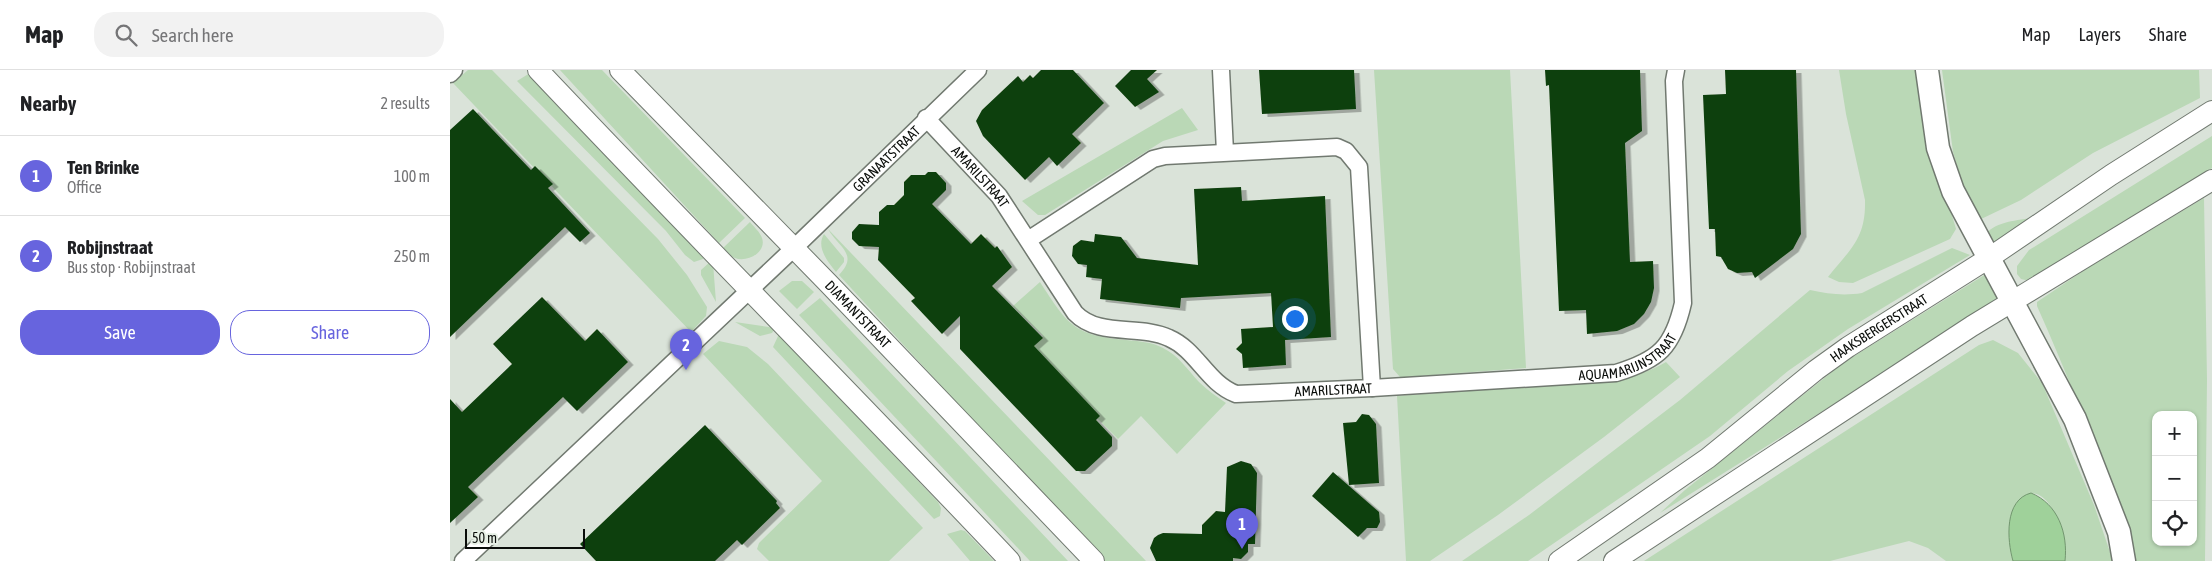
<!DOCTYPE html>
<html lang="en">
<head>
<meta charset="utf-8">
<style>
	:root { --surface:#fff; --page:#f2f2f2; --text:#202124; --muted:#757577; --line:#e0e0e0; --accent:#6764de }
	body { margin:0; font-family:"Asap Condensed",sans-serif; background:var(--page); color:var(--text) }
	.controls { position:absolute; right:15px; bottom:15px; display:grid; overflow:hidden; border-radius:10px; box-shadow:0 1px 4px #0004 }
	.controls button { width:45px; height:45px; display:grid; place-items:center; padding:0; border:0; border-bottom:1px solid var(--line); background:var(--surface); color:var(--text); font:25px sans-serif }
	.scale { position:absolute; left:15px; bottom:12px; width:120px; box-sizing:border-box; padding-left:5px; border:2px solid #0a0d0a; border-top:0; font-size:14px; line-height:18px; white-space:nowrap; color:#0a0d0a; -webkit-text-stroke:4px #e7f0e6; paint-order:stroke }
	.you { position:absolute; left:844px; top:248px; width:18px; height:18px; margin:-12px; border:4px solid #fff; border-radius:50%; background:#1a73e8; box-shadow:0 0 0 8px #1a73e833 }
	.badge { display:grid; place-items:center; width:32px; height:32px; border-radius:50%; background:var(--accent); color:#fff; font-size:16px; font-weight:700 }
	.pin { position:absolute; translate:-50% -41px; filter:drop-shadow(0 1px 2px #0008) }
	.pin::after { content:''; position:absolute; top:26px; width:18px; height:15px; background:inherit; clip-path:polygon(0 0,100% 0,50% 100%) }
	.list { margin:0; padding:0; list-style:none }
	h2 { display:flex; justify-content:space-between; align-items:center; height:65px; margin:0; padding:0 20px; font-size:21px }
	h2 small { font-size:16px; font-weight:400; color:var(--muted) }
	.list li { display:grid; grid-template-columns:32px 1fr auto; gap:15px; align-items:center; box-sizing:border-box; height:80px; padding:0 20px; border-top:1px solid var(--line) }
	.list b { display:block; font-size:19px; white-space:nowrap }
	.list p { margin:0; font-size:16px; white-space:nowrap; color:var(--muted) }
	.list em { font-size:16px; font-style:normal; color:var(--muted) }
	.actions { display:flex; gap:10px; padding:15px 20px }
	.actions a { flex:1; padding:11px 0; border:1px solid var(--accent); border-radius:20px; text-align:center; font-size:18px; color:var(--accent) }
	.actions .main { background:var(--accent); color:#fff }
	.icon { flex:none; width:28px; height:28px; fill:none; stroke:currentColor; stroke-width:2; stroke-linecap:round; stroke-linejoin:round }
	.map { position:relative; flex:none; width:1762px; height:491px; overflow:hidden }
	header { display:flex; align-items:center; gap:30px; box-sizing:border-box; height:70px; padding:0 25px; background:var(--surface); border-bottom:1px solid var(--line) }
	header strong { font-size:24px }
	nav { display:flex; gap:28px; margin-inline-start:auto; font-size:18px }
	.search { width:350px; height:45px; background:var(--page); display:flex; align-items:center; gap:12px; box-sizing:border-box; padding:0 18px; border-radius:20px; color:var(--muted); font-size:19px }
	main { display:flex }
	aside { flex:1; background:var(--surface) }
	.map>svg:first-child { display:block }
	.green { fill:#bad8b6; fill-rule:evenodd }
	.water { fill:#9fd19a; stroke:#72966f }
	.building { fill:#113f0e; filter:url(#shadow) }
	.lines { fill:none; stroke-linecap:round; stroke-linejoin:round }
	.minor-casing { stroke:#717970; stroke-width:19 }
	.major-casing { stroke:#717970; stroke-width:22 }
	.highway-casing { stroke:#717970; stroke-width:25 }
	.minor { stroke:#fff; stroke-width:16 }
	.major { stroke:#fff; stroke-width:20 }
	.highway { stroke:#fff; stroke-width:22 }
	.labels { text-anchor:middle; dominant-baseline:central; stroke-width:5; stroke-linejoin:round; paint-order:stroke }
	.street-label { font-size:14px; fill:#0a0d0a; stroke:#e7f0e6 }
</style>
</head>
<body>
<header>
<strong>Map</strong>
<div class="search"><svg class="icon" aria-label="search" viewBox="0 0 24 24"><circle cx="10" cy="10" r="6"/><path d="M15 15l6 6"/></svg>Search here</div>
<nav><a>Map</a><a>Layers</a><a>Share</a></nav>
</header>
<main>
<aside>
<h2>Nearby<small>2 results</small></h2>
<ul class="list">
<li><span class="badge">1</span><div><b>Ten Brinke</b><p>Office</p></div><em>100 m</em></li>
<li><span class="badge">2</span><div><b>Robijnstraat</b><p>Bus stop · Robijnstraat</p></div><em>250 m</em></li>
</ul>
<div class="actions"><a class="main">Save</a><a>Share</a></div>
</aside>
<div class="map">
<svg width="1762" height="491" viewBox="0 0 1762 491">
	<defs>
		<filter id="shadow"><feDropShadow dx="5.5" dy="3" stdDeviation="0" flood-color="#0004"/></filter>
	</defs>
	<rect width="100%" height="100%" fill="#dae3d9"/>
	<path class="green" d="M 18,0 L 42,0 L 208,169 L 237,205 L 257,237 L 256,246 L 241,262 L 3,13 Z
		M 110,0 L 152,0 L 295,148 L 269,173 Z
		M 924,0 L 1060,0 L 1076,298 L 956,307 L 950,307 L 943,299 Z
		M 1389,0 L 1471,0 L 1491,108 L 1506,159 L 1500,169 L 1403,213 L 1389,212 L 1378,207 C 1400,179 1416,169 1415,130 L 1396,44 Z
		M 1492,0 L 1749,0 L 1750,28 L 1643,83 L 1571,130 L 1529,150 L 1513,116 L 1503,82 Z
		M 80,3 L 255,185 L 253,189 L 244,192 L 235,185 L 216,161 L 67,11 Z
		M 732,38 L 748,60 L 713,71 L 595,145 L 588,145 L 572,131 Z
		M 1762,66 L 1762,98 L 1609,197 L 1580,211 L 1571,209 L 1567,204 L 1567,196 L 1579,180 Z
		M 1754,128 L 1757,310 L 1755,491 L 1685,491 C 1656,404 1624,319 1587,236 L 1587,232 L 1636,199 ZM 1706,345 L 1743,345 L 1743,472 L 1706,472 Z
		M 1591,146 L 1553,170 L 1544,171 L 1537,163 C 1547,150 1575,150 1591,146 Z
		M 300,152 C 304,157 310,162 312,168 C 317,182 297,193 285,188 C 280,186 276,181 273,178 Z
		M 378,159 L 696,491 L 653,491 L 389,205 C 409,184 389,178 378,159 Z
		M 374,164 L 394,188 L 394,192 L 386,202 C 377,191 366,177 374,164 Z
		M 1502,178 L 1520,185 L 1398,259 L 1338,301 L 1260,366 L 1078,491 L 1012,491 L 1079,445 L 1230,330 L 1360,220 C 1378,224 1394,226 1412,223 Z
		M 261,191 L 263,193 L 266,232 L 251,205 L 251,200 Z
		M 1536,204 L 1550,230 L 1210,443 L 1235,420 L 1393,293 Z
		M 342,211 L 352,211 L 364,222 L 347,239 L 329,221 Z
		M 590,212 C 618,255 623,265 676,270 C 688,271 702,272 713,278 C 729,286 737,299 749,312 C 757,320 767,327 776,333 L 727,384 L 691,346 L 668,369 L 579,280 L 593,266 L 563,236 Z
		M 370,228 L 618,491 L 580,491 L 349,245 Z
		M 285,252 L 325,258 L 322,263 L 310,266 Z
		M 329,264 L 488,432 L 491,438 L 490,446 L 484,449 L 323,277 Z
		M 1543,270 L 1568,283 L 1592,313 L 1644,435 L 1663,491 L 1615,491 C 1617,469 1598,401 1568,431 L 1561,484 L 1563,491 L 1496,491 L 1478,478 L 1459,471 L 1380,491 L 1194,491 L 1529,275 Z
		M 269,271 L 297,277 L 318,294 L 473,458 L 439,491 L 319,491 L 307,479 L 309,473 L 372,411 L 253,284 Z
		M 1216,292 L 1230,307 L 1154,367 L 1048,445 L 980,491 L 956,491 L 947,326 L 1159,310 C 1180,307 1198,303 1216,292 Z
		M 511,460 L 515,461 L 544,491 L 520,491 L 497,464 Z"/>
	<path class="water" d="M 1581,423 C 1608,434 1618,463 1615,491 L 1563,491 C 1557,470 1554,430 1581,423 Z"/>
	<path class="building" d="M 591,0 L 623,0 L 654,33 L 622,64 L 631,73 L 607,96 L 599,87 L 575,110 L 533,66 L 526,51 L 532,40 L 568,6 L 573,12 L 580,5 L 583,8 Z
		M 681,0 L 707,0 L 697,9 L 709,22 L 685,37 L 665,16 Z
		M 809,0 L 904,0 L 906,39 L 812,44 Z
		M 1095,0 L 1190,0 L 1192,61 L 1175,73 L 1180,192 L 1203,191 L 1204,218 L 1201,232 L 1194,244 L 1184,254 L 1167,261 L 1137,264 L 1136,240 L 1109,241 L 1099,15 L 1096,16 Z
		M 1275,0 L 1346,0 L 1351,164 L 1343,179 L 1305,208 L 1302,202 L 1287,203 L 1278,199 L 1271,187 L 1266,186 L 1265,159 L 1259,159 L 1253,25 L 1276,24 Z
		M 23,39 L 81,100 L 85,96 L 103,114 L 98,118 L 140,163 L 130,172 L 115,157 L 0,267 L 0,60 Z
		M 478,102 L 486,102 L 496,113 L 496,120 L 482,134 L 521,174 L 531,164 L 545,178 L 547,176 L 562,197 L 542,216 L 593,268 L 584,276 L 650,346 L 646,350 L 662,367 L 662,376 L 635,401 L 626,401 L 510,279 L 510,246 L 492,264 L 461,231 L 465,228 L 428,190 L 429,177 L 409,176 L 402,169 L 402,162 L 409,154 L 429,155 L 429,142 L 437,135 L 444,135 L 454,125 L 454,112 L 461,105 L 475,105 Z
		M 791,117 L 792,131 L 875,126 L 881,267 L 835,270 L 836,295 L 793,298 L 792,284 L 786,279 L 792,273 L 791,259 L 823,257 L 821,223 L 731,228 L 730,238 L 650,229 L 652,209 L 636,207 L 637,195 L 628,194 L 622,186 L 623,176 L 631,170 L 644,172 L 645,164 L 671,167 L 687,188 L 748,195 L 744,119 Z
		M 92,227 L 135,271 L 147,259 L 178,292 L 127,341 L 113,327 L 18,417 L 28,427 L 0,453 L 0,329 L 12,342 L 62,294 L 43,274 Z
		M 912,344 L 919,345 L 926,354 L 929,413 L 899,415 L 893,353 L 906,352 Z
		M 255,355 L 327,431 L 326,433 L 330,438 L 292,475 L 287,470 L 265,491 L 146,491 L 130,474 Z
		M 791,391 L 801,394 L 807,403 L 805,474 L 798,474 L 798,482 L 791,489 L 783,488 L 783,491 L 706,491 L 700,478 L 704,468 L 708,465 L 713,463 L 752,464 L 752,455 L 766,441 L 775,442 L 777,397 Z
		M 883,402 L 929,442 L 930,452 L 927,458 L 917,458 L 908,467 L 862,426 Z"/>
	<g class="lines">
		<defs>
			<g id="minor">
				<path d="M 771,0 L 775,82"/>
				<path d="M 0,4 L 4,0"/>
				<path id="s1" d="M 476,48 L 549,126 L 625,243 C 649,268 690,254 719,268 C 747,280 757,313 786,324 L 922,318 L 909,97 L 896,81 L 887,77 L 715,86 L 703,89 L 578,170"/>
				<path id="s2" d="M 922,318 L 1166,303 C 1209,290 1223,277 1233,233 L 1224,11 L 1226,0"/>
				<path id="s3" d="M 13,491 L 343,179 L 528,0"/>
			</g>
			<g id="major">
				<path d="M 88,0 C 244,165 404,326 560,491"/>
				<path id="s4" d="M 170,0 L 378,213 L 644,491"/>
				<path id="s5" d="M 1109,491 L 1258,388 L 1366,300 L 1398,277 L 1539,188 L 1661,105 L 1762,41"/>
				<path d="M 1164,491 L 1522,256 L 1762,110"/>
			</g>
			<path id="highway" d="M 1477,0 L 1488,78 L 1503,121 L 1625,349 L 1669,462 L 1674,491"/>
		</defs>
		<use href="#minor" class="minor-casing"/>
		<use href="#major" class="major-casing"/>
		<use href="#highway" class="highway-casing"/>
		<use href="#minor" class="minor"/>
		<use href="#major" class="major"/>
		<use href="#highway" class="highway"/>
	</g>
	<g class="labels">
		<g class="street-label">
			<text stroke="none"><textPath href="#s3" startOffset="584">GRANAATSTRAAT</textPath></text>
			<text stroke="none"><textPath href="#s1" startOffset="80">AMARILSTRAAT</textPath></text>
			<text stroke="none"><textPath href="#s4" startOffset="341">DIAMANTSTRAAT</textPath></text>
			<text stroke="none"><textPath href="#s5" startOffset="396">HAAKSBERGERSTRAAT</textPath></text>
			<text stroke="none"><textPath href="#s2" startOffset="261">AQUAMARIJNSTRAAT</textPath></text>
			<text stroke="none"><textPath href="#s1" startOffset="531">AMARILSTRAAT</textPath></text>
		</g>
	</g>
</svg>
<div class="controls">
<button>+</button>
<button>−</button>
<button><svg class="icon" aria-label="locate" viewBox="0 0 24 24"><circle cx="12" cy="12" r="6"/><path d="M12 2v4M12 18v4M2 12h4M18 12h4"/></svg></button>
</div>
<div class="scale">50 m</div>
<div class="you"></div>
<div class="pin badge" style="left:792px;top:479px">1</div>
<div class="pin badge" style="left:236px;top:300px">2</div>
</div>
</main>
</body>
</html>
